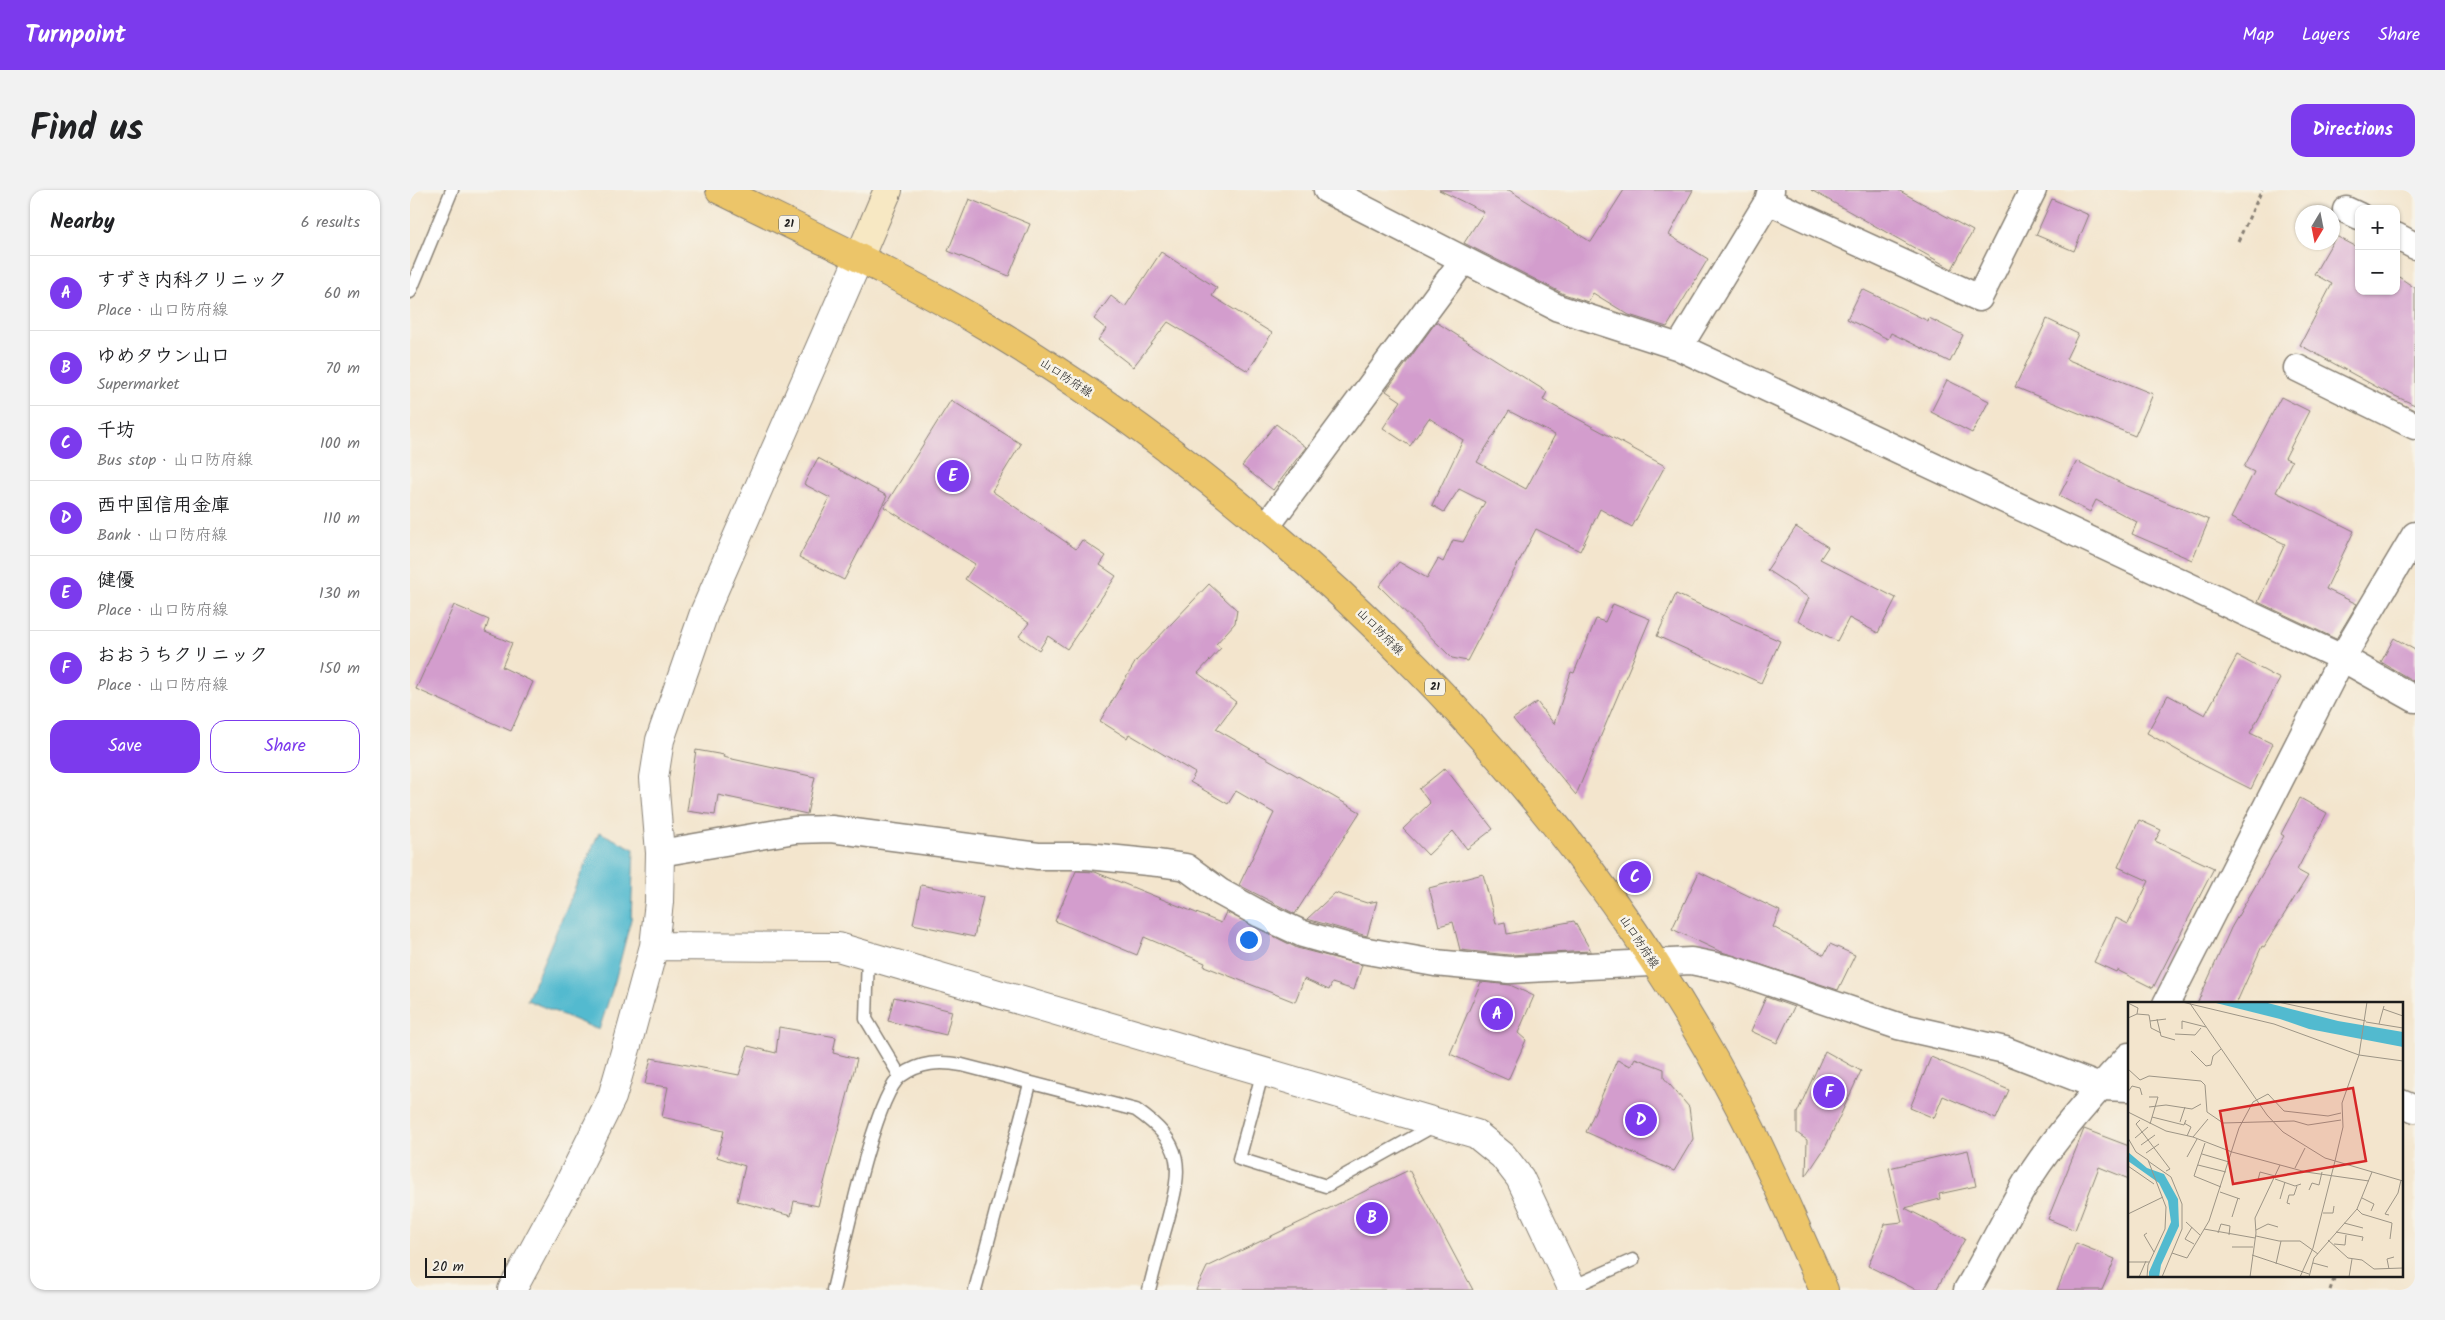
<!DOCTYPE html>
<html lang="en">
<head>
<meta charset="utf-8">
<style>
	:root { --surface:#fff; --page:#f2f2f2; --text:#202124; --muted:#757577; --line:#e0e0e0; --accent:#7c3aed }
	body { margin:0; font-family:Kalam,"Klee One",sans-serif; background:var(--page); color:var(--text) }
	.controls { position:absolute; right:15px; top:15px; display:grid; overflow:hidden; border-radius:10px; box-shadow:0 1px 4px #0004 }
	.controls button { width:45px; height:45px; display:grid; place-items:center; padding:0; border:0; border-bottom:1px solid var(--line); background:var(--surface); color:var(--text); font:25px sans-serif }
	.compass { position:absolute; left:1885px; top:15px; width:45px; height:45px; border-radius:50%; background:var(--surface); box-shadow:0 1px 4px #0004; rotate:190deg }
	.scale { position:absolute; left:15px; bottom:12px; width:81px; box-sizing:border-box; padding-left:5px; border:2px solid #1c1c1c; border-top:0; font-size:14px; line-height:18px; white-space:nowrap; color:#1c1c1c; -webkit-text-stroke:4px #f7f3e8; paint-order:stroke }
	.you { position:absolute; left:838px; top:749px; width:18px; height:18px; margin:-12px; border:4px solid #fff; border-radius:50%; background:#1a73e8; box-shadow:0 0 0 8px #1a73e833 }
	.badge { display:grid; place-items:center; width:32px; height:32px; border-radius:50%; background:var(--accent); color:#fff; font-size:16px; font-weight:700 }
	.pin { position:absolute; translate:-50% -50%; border:2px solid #fff; box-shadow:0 1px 5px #0006 }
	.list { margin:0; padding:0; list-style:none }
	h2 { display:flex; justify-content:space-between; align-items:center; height:65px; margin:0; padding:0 20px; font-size:21px }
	h2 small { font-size:16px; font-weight:400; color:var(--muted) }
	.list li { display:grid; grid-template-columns:32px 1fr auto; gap:15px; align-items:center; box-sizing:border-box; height:75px; padding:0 20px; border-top:1px solid var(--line) }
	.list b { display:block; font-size:19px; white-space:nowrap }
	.list p { margin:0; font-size:16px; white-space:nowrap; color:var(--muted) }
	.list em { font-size:16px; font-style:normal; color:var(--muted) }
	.actions { display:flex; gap:10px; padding:15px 20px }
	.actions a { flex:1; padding:11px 0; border:1px solid var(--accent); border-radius:15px; text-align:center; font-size:18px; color:var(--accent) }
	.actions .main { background:var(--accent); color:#fff }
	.map { position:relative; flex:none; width:2005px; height:1100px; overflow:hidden; border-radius:15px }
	header { display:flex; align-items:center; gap:30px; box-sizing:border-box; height:70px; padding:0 25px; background:var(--accent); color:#fff }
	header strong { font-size:24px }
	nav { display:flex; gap:28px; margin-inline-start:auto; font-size:18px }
	.intro { display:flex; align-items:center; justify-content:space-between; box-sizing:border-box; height:120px; padding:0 30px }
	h1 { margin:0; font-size:35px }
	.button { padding:12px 22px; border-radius:15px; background:var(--accent); color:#fff; font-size:18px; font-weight:700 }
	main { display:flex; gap:30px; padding:0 30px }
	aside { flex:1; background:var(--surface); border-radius:15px; box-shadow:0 1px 4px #0004 }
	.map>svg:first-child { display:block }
	.water { fill:#52bacf; stroke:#376b76 }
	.building { fill:#d39dcd; fill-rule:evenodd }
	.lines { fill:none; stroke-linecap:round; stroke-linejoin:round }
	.service-casing { stroke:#888074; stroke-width:15 }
	.minor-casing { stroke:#888074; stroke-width:29 }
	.tertiary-casing { stroke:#888074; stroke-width:30 }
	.secondary-casing { stroke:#888074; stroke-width:30 }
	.primary-casing { stroke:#888074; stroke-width:30 }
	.path { stroke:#888074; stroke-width:3; stroke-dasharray:4 4; stroke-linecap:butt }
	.service { stroke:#fff; stroke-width:12 }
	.minor { stroke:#fff; stroke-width:26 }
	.tertiary { stroke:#fff; stroke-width:28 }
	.secondary { stroke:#f7e8c3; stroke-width:28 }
	.primary { stroke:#ecc569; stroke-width:28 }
	.labels { text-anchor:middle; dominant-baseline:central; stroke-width:5; stroke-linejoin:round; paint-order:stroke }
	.shield { fill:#f7f3e8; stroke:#5e5c59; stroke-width:1 }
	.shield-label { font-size:11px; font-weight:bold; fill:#1c1c1c }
	.street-label { font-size:12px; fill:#1c1c1c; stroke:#f7f3e8 }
	.inset-road { fill:none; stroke:#9d9586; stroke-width:1 }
	.view { fill:#d62828; fill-opacity:0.15; stroke:#d62828; stroke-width:2.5 }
	.inset-edge { fill:none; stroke:#1c1c1c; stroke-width:2.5 }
</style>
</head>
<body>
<header>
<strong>Turnpoint</strong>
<nav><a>Map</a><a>Layers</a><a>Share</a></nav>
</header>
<div class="intro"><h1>Find us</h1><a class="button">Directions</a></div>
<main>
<aside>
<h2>Nearby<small>6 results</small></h2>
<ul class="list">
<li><span class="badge">A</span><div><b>すずき内科クリニック</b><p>Place · 山口防府線</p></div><em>60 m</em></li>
<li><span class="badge">B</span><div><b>ゆめタウン山口</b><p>Supermarket</p></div><em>70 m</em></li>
<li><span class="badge">C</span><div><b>千坊</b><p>Bus stop · 山口防府線</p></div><em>100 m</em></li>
<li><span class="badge">D</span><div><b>西中国信用金庫</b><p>Bank · 山口防府線</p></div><em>110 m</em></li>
<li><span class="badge">E</span><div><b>健優</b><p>Place · 山口防府線</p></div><em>130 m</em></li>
<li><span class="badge">F</span><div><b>おおうちクリニック</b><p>Place · 山口防府線</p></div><em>150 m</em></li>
</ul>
<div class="actions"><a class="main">Save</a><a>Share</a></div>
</aside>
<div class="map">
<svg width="2005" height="1100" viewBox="0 0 2005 1100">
	<rect width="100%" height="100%" fill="#f7f3e8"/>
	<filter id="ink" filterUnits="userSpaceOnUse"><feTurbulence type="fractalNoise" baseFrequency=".02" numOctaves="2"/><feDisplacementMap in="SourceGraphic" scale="10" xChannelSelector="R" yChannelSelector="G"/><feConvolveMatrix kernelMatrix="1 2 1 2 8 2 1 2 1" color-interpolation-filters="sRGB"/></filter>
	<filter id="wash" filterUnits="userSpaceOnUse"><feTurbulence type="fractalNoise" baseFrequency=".0096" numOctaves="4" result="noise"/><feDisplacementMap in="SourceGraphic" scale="20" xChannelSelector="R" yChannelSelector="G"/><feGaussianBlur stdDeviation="1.12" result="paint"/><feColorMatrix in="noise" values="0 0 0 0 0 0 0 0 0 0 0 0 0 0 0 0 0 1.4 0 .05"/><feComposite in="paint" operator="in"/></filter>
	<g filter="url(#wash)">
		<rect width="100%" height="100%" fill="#f3e5cd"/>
		<path class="water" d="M 189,642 L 224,659 L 221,729 L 205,791 L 189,840 L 117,810 Z"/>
		<g id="blocks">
			<path class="building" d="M 1029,0 L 1099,0 L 1181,52 L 1214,0 L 1283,0 L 1259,45 L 1298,69 L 1257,137 L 1219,125 L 1183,103 L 1178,112 L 1154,104 L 1054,53 L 1074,22 Z
				M 1401,0 L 1488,0 L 1563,41 L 1542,79 Z
				M 559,9 L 620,34 L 599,86 L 538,61 Z
				M 1642,9 L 1679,25 L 1664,61 L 1626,45 Z
				M 1926,46 L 1949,58 L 1949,101 L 1986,101 L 1986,85 L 2005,98 L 2005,215 L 1974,201 L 1890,155 L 1922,94 L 1904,84 Z
				M 751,62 L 807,98 L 802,106 L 862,143 L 838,181 L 758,132 L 723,177 L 688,150 L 696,139 L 684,129 L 701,106 L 715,117 Z
				M 1452,99 L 1518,131 L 1519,128 L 1553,145 L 1540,172 L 1481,143 L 1478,149 L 1437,129 Z
				M 1637,129 L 1668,144 L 1656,169 L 1743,204 L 1725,246 L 1605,197 Z
				M 1026,132 L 1137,202 L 1133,210 L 1255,276 L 1222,337 L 1190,319 L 1170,361 L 1126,339 L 1057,471 L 1042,468 L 969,396 L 989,372 L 1017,388 L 1028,369 L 1033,372 L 1043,350 L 1053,352 L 1075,312 L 1049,299 L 1034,322 L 1022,315 L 1053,250 L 1019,228 L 1000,256 L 973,238 L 991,211 L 976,201 ZM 1099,221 L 1145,245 L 1116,299 L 1067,272 Z
				M 1537,190 L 1579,211 L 1562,243 L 1521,222 Z
				M 1871,207 L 1899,221 L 1875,268 L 1882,271 L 1866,302 L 1944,341 L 1916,399 L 1947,414 L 1926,449 L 1848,412 L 1875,354 L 1821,328 L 1844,282 L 1834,277 Z
				M 541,210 L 611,254 L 582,301 L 666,359 L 672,350 L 696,366 L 690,375 L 706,386 L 657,459 L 638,446 L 629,460 L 609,446 L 619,433 L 555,389 L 565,374 L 474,317 Z
				M 866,234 L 896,257 L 863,300 L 832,276 Z
				M 408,268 L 477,306 L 434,390 L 389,367 L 420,308 L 394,294 Z
				M 1667,271 L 1715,295 L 1799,330 L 1782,370 L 1722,344 L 1727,332 L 1686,310 L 1680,322 L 1649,306 Z
				M 1386,337 L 1418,357 L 1410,369 L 1486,408 L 1468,443 L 1439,428 L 1427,451 L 1388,431 L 1399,408 L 1357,380 Z
				M 799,394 L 827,420 L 825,433 L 806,454 L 811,458 L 788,483 L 826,512 L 806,539 L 950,622 L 885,724 L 829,695 L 864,623 L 826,601 L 818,614 L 780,592 L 785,583 L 719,544 L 717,548 L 690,531 L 726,471 Z
				M 1266,404 L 1370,451 L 1351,493 L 1247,446 Z
				M 1203,414 L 1240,429 L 1166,605 L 1103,529 L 1127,512 L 1144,534 L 1161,482 L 1164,483 L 1186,429 L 1195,432 Z
				M 44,415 L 79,430 L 75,442 L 102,453 L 92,477 L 123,492 L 101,541 L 6,499 Z
				M 1984,448 L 2005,460 L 2005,492 L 1971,472 Z
				M 1827,466 L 1870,489 L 1840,543 L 1863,554 L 1841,599 L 1795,576 L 1737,543 L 1758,505 L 1795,525 Z
				M 286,560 L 314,565 L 313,567 L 405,587 L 397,624 L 308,605 L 305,625 L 277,621 Z
				M 1035,578 L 1083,639 L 1057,659 L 1043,641 L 1018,665 L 993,639 L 1020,613 L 1009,599 Z
				M 1890,608 L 1917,623 L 1887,680 L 1898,686 L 1854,757 L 1852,756 L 1826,814 L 1787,814 L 1821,738 L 1874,646 L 1871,644 Z
				M 1729,630 L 1751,640 L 1745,651 L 1804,678 L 1743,798 L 1707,780 L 1706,782 L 1684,772 L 1706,728 L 1718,734 L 1739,691 L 1708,677 Z
				M 666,681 L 685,682 L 811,733 L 816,722 L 887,758 L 952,775 L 944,800 L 922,793 L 919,800 L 894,789 L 885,812 L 794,776 L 795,773 L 734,747 L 727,765 L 645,731 Z
				M 1289,682 L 1370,721 L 1363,737 L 1414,765 L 1420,754 L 1445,765 L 1428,800 L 1309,761 L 1262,739 Z
				M 1073,684 L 1086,734 L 1095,732 L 1097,744 L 1164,731 L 1181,761 L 1099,765 L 1050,760 L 1043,732 L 1029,736 L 1019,698 Z
				M 511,695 L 573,707 L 564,747 L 503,734 Z
				M 925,703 L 957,713 L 967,711 L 957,746 L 897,729 Z
				M 1071,792 L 1100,795 L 1124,806 L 1108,843 L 1116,850 L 1098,890 L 1040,864 Z
				M 484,807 L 542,821 L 536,845 L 478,831 Z
				M 1356,807 L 1384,817 L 1367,853 L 1341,841 Z
				M 369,837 L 426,847 L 423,863 L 447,869 L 408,1016 L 384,1011 L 381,1026 L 327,1011 L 335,976 L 307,967 L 314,941 L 252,927 L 258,897 L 235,894 L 241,868 L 329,885 L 338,856 L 366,863 Z
				M 1415,861 L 1451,881 L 1416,956 L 1396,986 L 1397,950 L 1387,943 L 1387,923 Z
				M 1521,867 L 1599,900 L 1586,929 L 1533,906 L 1524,928 L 1500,918 Z
				M 1225,868 L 1254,879 L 1254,888 L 1279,917 L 1283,949 L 1264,981 L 1176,942 L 1207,870 L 1221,876 Z
				M 1674,939 L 1719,956 L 1719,989 L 1689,977 L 1665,1040 L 1638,1029 Z
				M 1558,960 L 1566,996 L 1529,1004 L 1530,1009 L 1495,1018 L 1555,1049 L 1526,1100 L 1507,1100 L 1458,1076 L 1475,1034 L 1492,1032 L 1479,978 Z
				M 999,980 L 1063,1100 L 786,1100 L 797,1077 Z
				M 1666,1053 L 1705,1069 L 1692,1100 L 1647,1100 Z"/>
		</g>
	</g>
	<g filter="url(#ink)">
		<use href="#blocks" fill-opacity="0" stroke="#888074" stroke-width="1"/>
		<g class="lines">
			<defs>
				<path id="service" d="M 0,102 L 42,0
					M 458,765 L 456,829 L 490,886
					M 853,881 L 829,969 L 916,996 L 1027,934
					M 1162,1097 L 1223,1070
					M 423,1100 C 433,1061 464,906 491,886 C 510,872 530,871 552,875 L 726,920 C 775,954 772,977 758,1029 C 751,1053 745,1076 739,1100
					M 565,1100 L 620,894"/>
				<path id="minor" d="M 917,0 L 1148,118 L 1269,157 L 1932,468 L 2005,509
					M 1358,11 L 1569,108 L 1623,0
					M 1936,20 L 1949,26
					M 1986,46 L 2005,56
					M 1269,157 L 1358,11 L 1361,0
					M 1887,178 L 2005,236
					M 856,337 L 1053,71
					M 250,663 L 385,640 L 421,639 L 628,666 L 678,666 L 748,673 L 776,677 L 810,702 L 850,724 L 893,744 L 946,759 L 1025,773 L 1099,780 L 1281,771 L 1320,779 L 1488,836 L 1595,860 L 1690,897 L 1719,898
					M 1756,814 L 1932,468 L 2005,345
					M 1991,913 L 2005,919
					M 1557,1100 C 1576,1068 1592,1035 1610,1003 C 1636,957 1682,905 1719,866"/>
				<path id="tertiary" d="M 244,756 L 428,757 L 1066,944 L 1093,966 L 1110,988 L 1163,1100
					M 102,1100 L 156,1000 L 202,907 L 219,848 L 244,756 L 249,712 L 250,663 L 244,588 L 250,550 L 294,423 L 449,68"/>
				<path id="secondary" d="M 449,68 L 478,0"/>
				<path id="primary" d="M 310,0 C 401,45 494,87 581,139 C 885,324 1165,601 1330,918 C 1361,977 1386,1039 1414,1100"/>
			</defs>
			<use href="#service" class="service-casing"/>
			<use href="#minor" class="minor-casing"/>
			<use href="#tertiary" class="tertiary-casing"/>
			<use href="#secondary" class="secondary-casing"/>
			<use href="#primary" class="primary-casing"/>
			<path class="path" d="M 1828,51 L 1852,0
				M 1920,1100 L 1925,1086"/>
			<use href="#service" class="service"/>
			<use href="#minor" class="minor"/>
			<use href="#tertiary" class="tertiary"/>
			<use href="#secondary" class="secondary"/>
			<use href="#primary" class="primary"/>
		</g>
	</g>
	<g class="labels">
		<g class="shield">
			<rect x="369" y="25.5" width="20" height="17" rx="4"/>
			<rect x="1015" y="488.5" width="20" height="17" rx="4"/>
		</g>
		<g class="shield-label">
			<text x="379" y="34">21</text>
			<text x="1025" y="497">21</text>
		</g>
		<g class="street-label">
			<text transform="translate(656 188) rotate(33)">山口防府線</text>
			<text transform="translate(970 442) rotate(45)">山口防府線</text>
			<text transform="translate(1229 752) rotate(56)">山口防府線</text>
		</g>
	</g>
	<g transform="translate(1718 812)">
		<rect width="275" height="275" fill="#f3e5cd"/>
		<path d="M 84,0 L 136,0 L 210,19 L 275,30 L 275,45 L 181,27 L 152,17 ZM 0,150 L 19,166 L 36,172 L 50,197 L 51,224 L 33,263 L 31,275 L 21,275 L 21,270 L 43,220 L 40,199 L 31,181 L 0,159 Z" fill="#52bacf"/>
		<path class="inset-road" d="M 54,0 L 146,22 L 231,53 L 275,59M 61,0 L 139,113 L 155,130 L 197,156 L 275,179M 150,0 L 238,19M 0,1 L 10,6 L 9,12 L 0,16M 255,7 L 275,14M 9,12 L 21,13 L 22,19 L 38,17M 29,17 L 33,34 L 47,38M 22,19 L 23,26 L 33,31M 238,20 L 275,26M 251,22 L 256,4M 54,27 L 54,19 L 78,25M 47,32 L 67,33 L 73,26M 63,49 L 78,64 L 83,63 L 85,54 L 93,47M 0,67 L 12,78 L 21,74 L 73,79 L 77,83 L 79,110 L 95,121 L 166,119 L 180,123 L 213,118M 0,90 L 4,84 L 12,86 L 14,93M 21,95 L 30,95 L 22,122M 21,105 L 38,103 L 64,107 L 73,102M 0,110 L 38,129 L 65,135 L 104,150 L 178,170 L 241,179M 24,115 L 56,123 L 58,118M 12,118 L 8,122 L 42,167 L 38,169M 52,120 L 57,105M 56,121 L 63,125 L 59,134M 65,135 L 80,117M 0,136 L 8,150 L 20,158 L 38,205 L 37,227 L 20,263 L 19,275M 7,136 L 20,125M 77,141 L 66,174 L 93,185M 13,143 L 27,133M 18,151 L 31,142M 74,152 L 101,160M 59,155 L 69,137M 20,159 L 43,175 L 54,202 L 54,227 L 34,275M 207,159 L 215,125 L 214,101 L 231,53 L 239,0M 70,163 L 98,170M 0,164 L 26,182M 167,166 L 177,146M 147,177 L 167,184 L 173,182M 130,178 L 132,170 L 147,174M 181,188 L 184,181 L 191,183 L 194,170M 92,190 L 112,197M 234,196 L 246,202 L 243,209M 152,197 L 157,180M 162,202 L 159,201 L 161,193 L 166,193 L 169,184M 229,207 L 234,212 L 264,221 L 262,237M 195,211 L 205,211 L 206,204M 0,212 L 35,195M 261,213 L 257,212 L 270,191 L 273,178M 104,215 L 110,196M 58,220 L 72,233M 216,221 L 235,226M 64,225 L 57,237 L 66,242M 76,227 L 127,236M 128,228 L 140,222 L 150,225M 208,230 L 235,235 L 234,239M 19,231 L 16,233 L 26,250M 90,231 L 93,222 L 102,224 L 101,233M 128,234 L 151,239 L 172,239 L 190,252M 200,238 L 220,256 L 234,258 L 246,267 L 275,266M 206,242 L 217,243 L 218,233M 104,245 L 125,245M 44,251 L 59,256 L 81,219 L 111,126 L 125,100 L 140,92 L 156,109 L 200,114 L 213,111M 124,253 L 181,272M 0,260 L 21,260M 185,261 L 200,265M 148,262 L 153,239M 261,267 L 259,257 L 266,255M 11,275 L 18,259M 122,275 L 128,231 L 127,216 L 152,163M 172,275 L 185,246 L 207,159M 181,275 L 186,256 L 229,207 L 244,170M 221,275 L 224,257"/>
		<path class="view" d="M 225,86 L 238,159 L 105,182 L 92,109 Z"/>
		<rect width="275" height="275" class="inset-edge"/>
	</g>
</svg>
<div class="controls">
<button>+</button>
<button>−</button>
</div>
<svg class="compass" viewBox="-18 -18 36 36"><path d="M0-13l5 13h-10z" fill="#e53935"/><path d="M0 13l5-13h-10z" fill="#757577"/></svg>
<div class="scale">20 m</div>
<div class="you"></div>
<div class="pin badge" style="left:1087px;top:824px">A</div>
<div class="pin badge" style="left:962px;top:1028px">B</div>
<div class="pin badge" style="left:1225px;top:687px">C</div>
<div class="pin badge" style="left:1231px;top:930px">D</div>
<div class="pin badge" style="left:543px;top:286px">E</div>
<div class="pin badge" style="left:1419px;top:902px">F</div>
</div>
</main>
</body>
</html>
